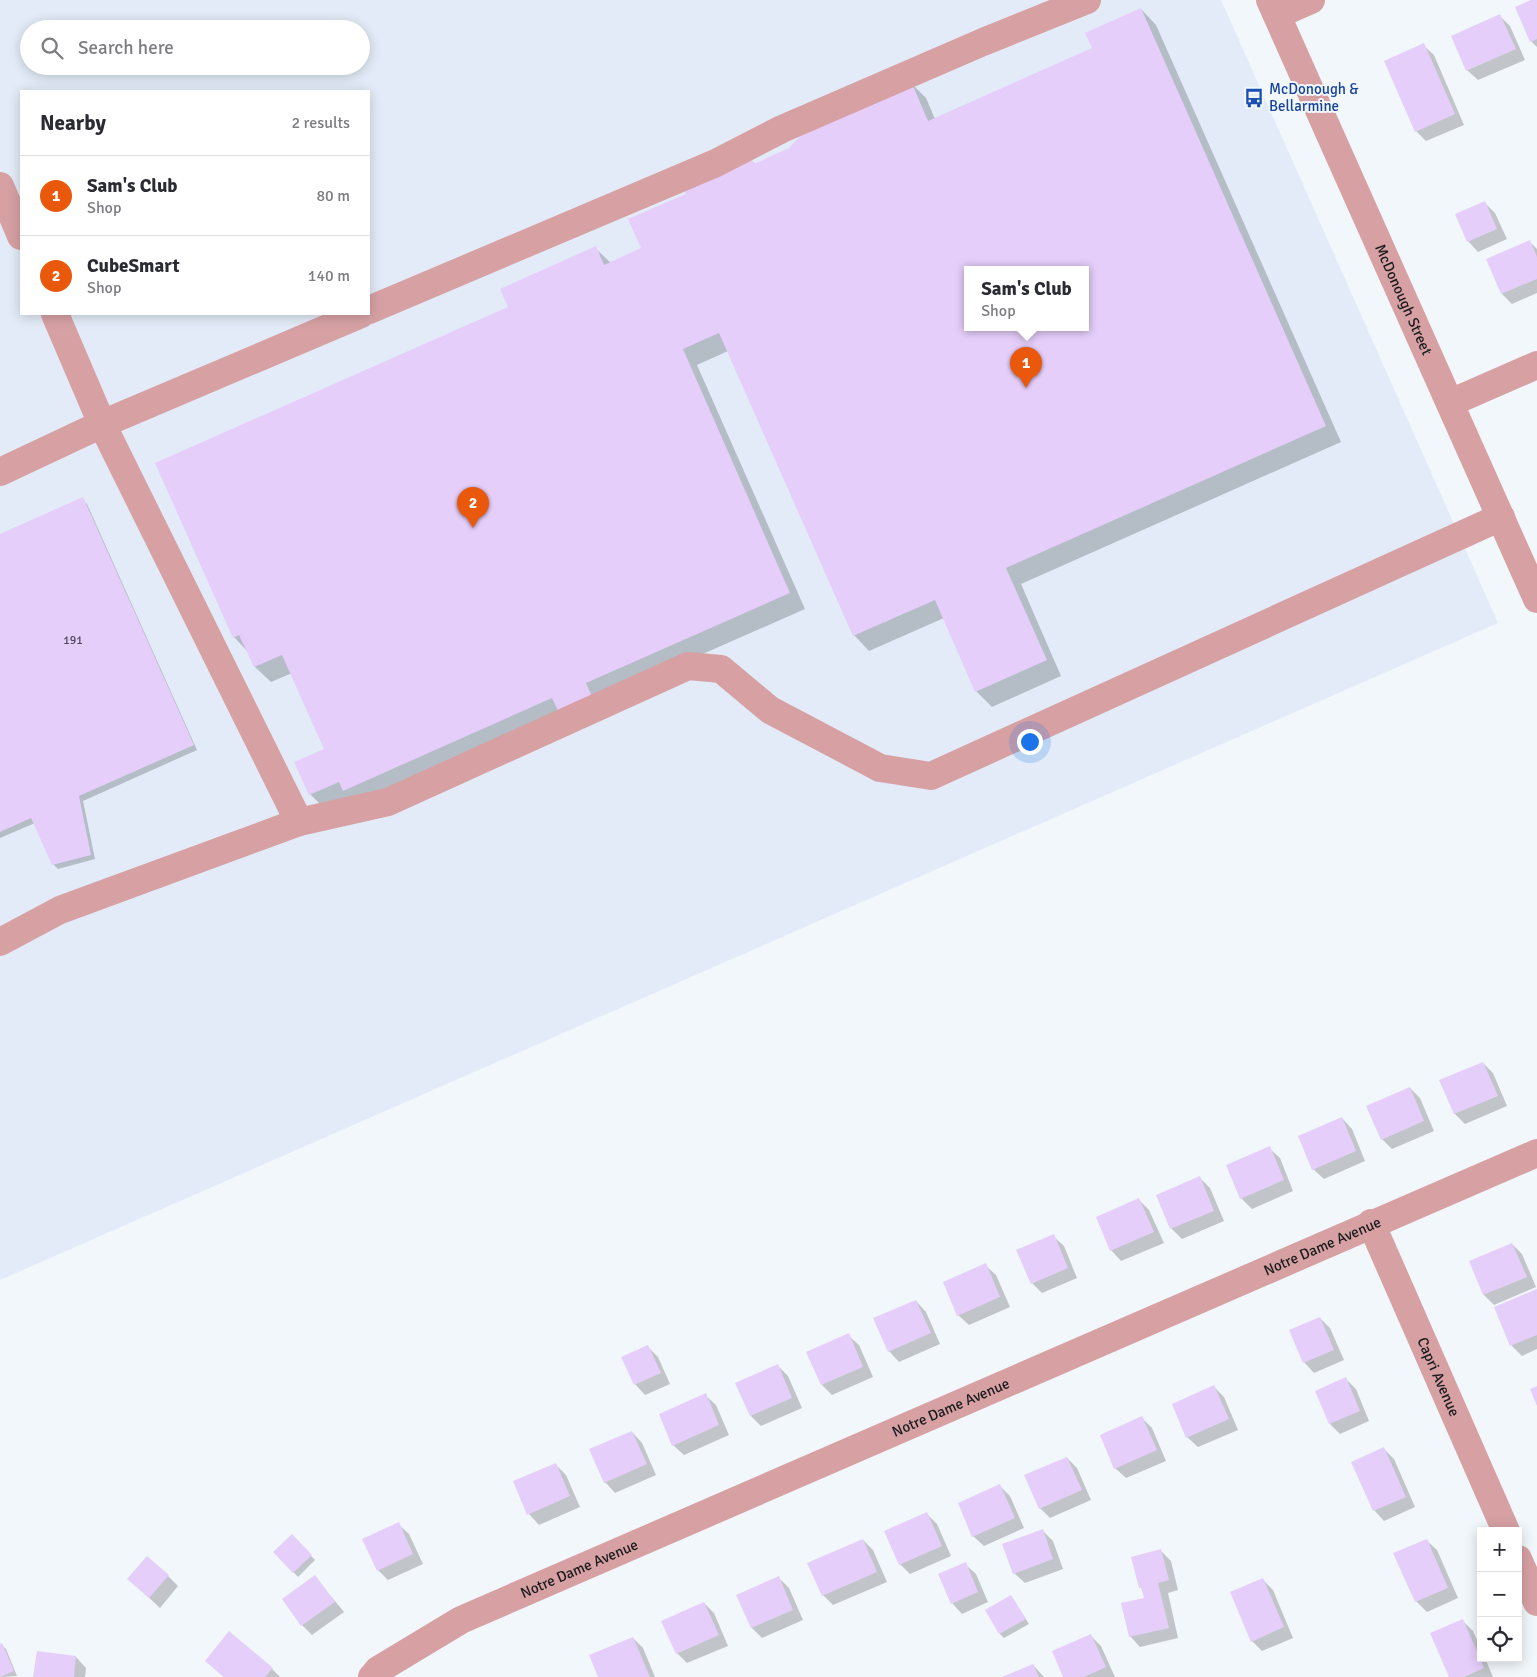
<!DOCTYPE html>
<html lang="en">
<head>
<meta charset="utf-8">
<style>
	:root { --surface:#fff; --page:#f2f2f3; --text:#2b2b33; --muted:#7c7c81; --line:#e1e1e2; --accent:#ea580c }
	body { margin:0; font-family:Signika,sans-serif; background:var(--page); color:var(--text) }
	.controls { position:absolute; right:15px; bottom:15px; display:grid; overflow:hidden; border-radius:0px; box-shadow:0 2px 12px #0003 }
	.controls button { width:45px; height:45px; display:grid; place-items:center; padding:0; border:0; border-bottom:1px solid var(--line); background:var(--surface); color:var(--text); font:25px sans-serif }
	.you { position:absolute; left:1029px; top:741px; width:18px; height:18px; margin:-12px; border:4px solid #fff; border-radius:50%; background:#1a73e8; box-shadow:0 0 0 8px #1a73e833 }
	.badge { display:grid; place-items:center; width:32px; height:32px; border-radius:50%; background:var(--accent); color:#fff; font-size:16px; font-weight:700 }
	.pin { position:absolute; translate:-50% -41px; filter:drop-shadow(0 1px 2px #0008) }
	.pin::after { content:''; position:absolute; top:26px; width:18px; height:15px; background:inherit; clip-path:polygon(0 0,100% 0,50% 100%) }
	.popup { position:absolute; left:964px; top:266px; width:125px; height:65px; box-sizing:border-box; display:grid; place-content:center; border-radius:0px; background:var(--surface); filter:drop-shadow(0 1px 4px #0005); font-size:16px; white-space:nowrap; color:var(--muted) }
	.popup b { font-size:19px; color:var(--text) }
	.popup::after { content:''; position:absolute; left:50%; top:100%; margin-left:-10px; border:10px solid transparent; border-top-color:var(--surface) }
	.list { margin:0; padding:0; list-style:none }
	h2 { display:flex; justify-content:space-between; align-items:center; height:65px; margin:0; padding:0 20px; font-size:21px }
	h2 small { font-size:16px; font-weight:400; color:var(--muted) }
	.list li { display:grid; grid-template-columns:32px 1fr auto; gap:15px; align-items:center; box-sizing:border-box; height:80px; padding:0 20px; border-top:1px solid var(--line) }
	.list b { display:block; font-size:19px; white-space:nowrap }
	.list p { margin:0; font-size:16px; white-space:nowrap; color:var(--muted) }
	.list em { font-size:16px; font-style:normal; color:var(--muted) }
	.icon { flex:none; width:28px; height:28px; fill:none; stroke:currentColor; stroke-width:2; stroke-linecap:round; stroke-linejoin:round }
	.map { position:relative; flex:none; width:1537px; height:1677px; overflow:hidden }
	.search { position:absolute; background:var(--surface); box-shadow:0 2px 12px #0003; left:20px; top:20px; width:350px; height:55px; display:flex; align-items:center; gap:12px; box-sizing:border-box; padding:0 18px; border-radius:28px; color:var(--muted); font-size:19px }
	.panel { position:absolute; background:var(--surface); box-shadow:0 2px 12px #0003; left:20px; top:90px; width:350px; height:225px; border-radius:0px }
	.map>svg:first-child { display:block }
	.built { fill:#e2ebf7; fill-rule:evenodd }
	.shadow { fill:#0003; fill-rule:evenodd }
	.building { fill:#e5cefa; fill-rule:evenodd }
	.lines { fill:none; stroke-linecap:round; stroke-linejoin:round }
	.minor { stroke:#d7a1a4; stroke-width:28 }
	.labels { text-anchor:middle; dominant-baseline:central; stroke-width:4; stroke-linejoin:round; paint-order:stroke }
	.number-label { font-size:12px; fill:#4c4854 }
	.transit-label { font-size:15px; fill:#164399; stroke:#f2f7fc; text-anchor:start }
	.street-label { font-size:15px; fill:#191b1d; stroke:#f2f7fc }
</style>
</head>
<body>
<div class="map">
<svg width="1537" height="1677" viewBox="0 0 1537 1677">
	<rect width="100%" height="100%" fill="#f2f7fc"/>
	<path class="built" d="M 0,0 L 1221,0 L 1498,623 L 0,1280 ZM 29,29 L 361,29 L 361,66 L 29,66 ZM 21,91 L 369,91 L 369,314 L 21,314 ZM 967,269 L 1085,269 L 1085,327 L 967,327 Z"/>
	<path class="shadow" d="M 1534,0 L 1537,0 L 1537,47 L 1531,41 Z
		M 1141,9 L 1156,25 L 1341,442 L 1021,584 L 1061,676 L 992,707 L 976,691 L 944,618 L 869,651 L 854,635 L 728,351 L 697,365 L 805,609 L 360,805 L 326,810 L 310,794 L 326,749 L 292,673 L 271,682 L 255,667 L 248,652 L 234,637 L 509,308 L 595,248 L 611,263 L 642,249 L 687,194 L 750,159 L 756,165 L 790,149 L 911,83 L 926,98 L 935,119 L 1094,49 ZM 967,269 L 1085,269 L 1085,327 L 967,327 Z
		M 1500,16 L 1510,26 L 1525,60 L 1478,80 L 1467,70 Z
		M 1423,45 L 1434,55 L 1464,125 L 1426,141 L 1416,131 Z
		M 1485,203 L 1495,213 L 1507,239 L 1478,252 L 1468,241 Z
		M 1530,242 L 1537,249 L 1537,293 L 1512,304 L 1502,294 Z
		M 82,499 L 87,504 L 197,750 L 83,801 L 95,859 L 58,869 L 53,864 L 35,823 L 0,838 L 0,536 Z
		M 1483,1063 L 1493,1073 L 1507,1106 L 1465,1124 L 1455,1114 L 1441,1081 Z
		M 1410,1088 L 1420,1098 L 1434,1131 L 1392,1149 L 1382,1139 Z
		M 1342,1118 L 1352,1129 L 1365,1161 L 1324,1179 L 1313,1169 Z
		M 1269,1148 L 1280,1158 L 1293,1191 L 1252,1209 L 1241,1198 L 1228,1166 Z
		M 1200,1178 L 1210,1188 L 1224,1221 L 1182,1239 L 1172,1229 L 1157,1196 Z
		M 1139,1200 L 1149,1210 L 1164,1243 L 1121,1261 L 1111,1250 Z
		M 1053,1236 L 1064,1246 L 1077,1278 L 1042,1293 L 1032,1283 Z
		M 1512,1244 L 1522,1254 L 1536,1287 L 1494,1305 L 1484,1295 L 1470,1262 Z
		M 985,1265 L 996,1275 L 1010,1307 L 969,1325 L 958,1315 Z
		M 1537,1290 L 1537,1349 L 1522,1356 L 1512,1346 L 1495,1308 Z
		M 916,1301 L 926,1312 L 940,1344 L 899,1362 L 889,1351 Z
		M 1320,1318 L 1330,1328 L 1344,1360 L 1314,1373 L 1304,1362 Z
		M 848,1335 L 859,1345 L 873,1377 L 832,1395 L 822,1385 Z
		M 648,1347 L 658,1357 L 670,1384 L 645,1395 L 635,1384 Z
		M 778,1366 L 788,1376 L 802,1408 L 761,1426 L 751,1416 Z
		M 1346,1379 L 1356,1389 L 1369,1421 L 1340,1434 L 1330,1424 Z
		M 1214,1387 L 1224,1397 L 1238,1430 L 1198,1447 L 1187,1437 Z
		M 705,1395 L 716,1405 L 729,1435 L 684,1455 L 673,1445 Z
		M 1142,1418 L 1152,1428 L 1166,1461 L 1126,1478 L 1115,1468 Z
		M 632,1432 L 642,1443 L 656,1475 L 615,1493 L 605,1482 Z
		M 1384,1449 L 1394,1459 L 1415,1507 L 1384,1521 L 1374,1510 Z
		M 1067,1458 L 1077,1468 L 1091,1500 L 1050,1518 L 1040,1508 Z
		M 555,1464 L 566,1475 L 580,1507 L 539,1525 L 529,1514 L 514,1482 Z
		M 1000,1486 L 1010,1496 L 1024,1528 L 984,1546 L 973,1536 Z
		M 927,1514 L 937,1524 L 951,1556 L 910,1574 L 900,1564 Z
		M 398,1524 L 409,1534 L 423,1564 L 388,1580 L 378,1570 Z
		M 1042,1530 L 1053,1541 L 1063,1569 L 1025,1583 L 1014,1573 Z
		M 292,1536 L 315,1560 L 298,1577 L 275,1552 Z
		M 863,1540 L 873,1550 L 887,1582 L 833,1605 L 823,1595 Z
		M 1426,1540 L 1437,1550 L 1458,1598 L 1427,1612 L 1416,1601 Z
		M 1161,1551 L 1171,1561 L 1178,1590 L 1168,1593 L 1178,1638 L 1140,1647 L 1130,1636 L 1145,1599 L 1144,1591 L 1140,1587 Z
		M 965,1564 L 976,1574 L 988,1602 L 962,1614 L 952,1603 Z
		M 168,1576 L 178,1586 L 160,1608 L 129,1579 Z
		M 315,1577 L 344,1612 L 312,1635 L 302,1625 Z
		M 779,1578 L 789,1588 L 803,1620 L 762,1638 L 752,1628 Z
		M 1262,1579 L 1273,1590 L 1293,1638 L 1262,1651 L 1252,1641 Z
		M 1011,1596 L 1029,1624 L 1004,1638 L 1000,1634 Z
		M 704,1603 L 714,1613 L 728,1646 L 687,1663 L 677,1653 Z
		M 1462,1620 L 1473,1631 L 1481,1649 L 1481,1658 L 1485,1658 L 1493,1677 L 1451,1677 Z
		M 1091,1636 L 1101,1646 L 1115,1677 L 1064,1677 Z
		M 633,1638 L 643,1648 L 655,1677 L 599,1677 Z
		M 1,1644 L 6,1649 L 17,1676 L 0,1677 Z
		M 76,1657 L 86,1668 L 85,1677 L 34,1677 Z
		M 206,1661 L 272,1669 L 280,1677 L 224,1677 Z
		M 1033,1665 L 1044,1677 L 1006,1677 Z"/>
	<path class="building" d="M 1531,0 L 1537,0 L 1537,39 L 1530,42 L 1515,7 Z
		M 1141,8 L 1326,426 L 1006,568 L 1047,660 L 975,692 L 935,600 L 853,636 L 719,333 L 683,349 L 790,593 L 586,683 L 594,701 L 560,715 L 552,698 L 343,791 L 339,782 L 309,795 L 294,762 L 324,749 L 282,655 L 254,667 L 239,635 L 233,638 L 155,463 L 508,307 L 500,289 L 596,246 L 604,265 L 641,248 L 628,219 L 686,194 L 683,187 L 751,157 L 754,164 L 789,148 L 811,125 L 911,81 L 928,121 L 1092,48 L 1085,33 ZM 967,269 L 1085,269 L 1085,327 L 967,327 Z
		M 1500,14 L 1516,49 L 1466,71 L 1451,36 Z
		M 1424,43 L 1455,114 L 1415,132 L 1384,61 Z
		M 1485,201 L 1497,229 L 1467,242 L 1455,214 Z
		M 1530,240 L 1537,257 L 1537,279 L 1501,294 L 1486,259 Z
		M 83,497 L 194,745 L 79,796 L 91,855 L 52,865 L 31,818 L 0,832 L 0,534 Z
		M 1483,1062 L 1498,1096 L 1454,1114 L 1439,1080 Z
		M 1410,1087 L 1424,1121 L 1381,1140 L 1366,1106 Z
		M 1342,1117 L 1356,1151 L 1312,1170 L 1298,1136 Z
		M 1270,1146 L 1284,1180 L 1240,1199 L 1226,1165 Z
		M 1200,1176 L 1214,1211 L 1170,1229 L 1156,1195 Z
		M 1139,1198 L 1154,1232 L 1110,1251 L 1096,1217 Z
		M 1054,1234 L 1068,1268 L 1031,1284 L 1016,1250 Z
		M 1512,1243 L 1527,1277 L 1483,1295 L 1469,1261 Z
		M 986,1263 L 1000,1297 L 957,1316 L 943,1282 Z
		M 1537,1289 L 1537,1335 L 1510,1346 L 1494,1307 Z
		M 916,1300 L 931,1333 L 888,1352 L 873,1318 Z
		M 1320,1317 L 1334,1350 L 1303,1363 L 1289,1330 Z
		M 849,1333 L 863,1367 L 821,1385 L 806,1352 Z
		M 648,1345 L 661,1373 L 634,1385 L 621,1357 Z
		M 778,1364 L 792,1398 L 750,1416 L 735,1383 Z
		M 1346,1377 L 1360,1411 L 1329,1424 L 1315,1391 Z
		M 1214,1385 L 1229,1419 L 1186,1438 L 1172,1404 Z
		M 1537,1386 L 1537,1406 L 1530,1389 Z
		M 706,1393 L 719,1425 L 672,1446 L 659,1414 Z
		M 1142,1416 L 1157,1450 L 1114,1469 L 1100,1435 Z
		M 632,1431 L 647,1464 L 604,1483 L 589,1449 Z
		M 1384,1447 L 1406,1497 L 1373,1511 L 1351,1462 Z
		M 1067,1457 L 1082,1490 L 1039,1509 L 1024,1475 Z
		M 556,1463 L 570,1496 L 527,1515 L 513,1481 Z
		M 1000,1484 L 1015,1518 L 972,1537 L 958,1503 Z
		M 927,1512 L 942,1546 L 899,1565 L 884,1531 Z
		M 399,1522 L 413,1554 L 377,1571 L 362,1539 Z
		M 1043,1529 L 1053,1559 L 1013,1574 L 1002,1544 Z
		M 292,1534 L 312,1555 L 293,1573 L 273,1552 Z
		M 863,1539 L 877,1572 L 822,1596 L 807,1563 Z
		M 1427,1539 L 1448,1588 L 1415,1602 L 1393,1553 Z
		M 1161,1549 L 1169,1580 L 1158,1583 L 1169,1628 L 1129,1637 L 1121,1603 L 1144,1598 L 1141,1587 L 1139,1588 L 1131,1557 Z
		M 147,1556 L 169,1575 L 149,1598 L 127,1579 Z
		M 966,1562 L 978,1592 L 951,1604 L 938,1574 Z
		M 315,1575 L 335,1602 L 301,1626 L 282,1599 Z
		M 779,1576 L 793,1610 L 751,1628 L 736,1595 Z
		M 1263,1578 L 1284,1627 L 1251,1642 L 1230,1592 Z
		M 1011,1595 L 1026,1619 L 999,1634 L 985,1610 Z
		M 704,1602 L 719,1635 L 676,1654 L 661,1621 Z
		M 1463,1619 L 1484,1668 L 1464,1677 L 1449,1677 L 1430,1633 Z
		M 229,1631 L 273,1668 L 265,1677 L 224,1677 L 205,1661 Z
		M 1091,1634 L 1106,1667 L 1084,1677 L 1063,1677 L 1052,1651 Z
		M 633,1637 L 650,1677 L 598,1677 L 589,1655 Z
		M 2,1643 L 14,1671 L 0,1677 L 0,1644 Z
		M 37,1651 L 76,1656 L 74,1677 L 33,1677 Z
		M 1033,1664 L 1039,1677 L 1002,1677 Z"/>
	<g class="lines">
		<g class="minor">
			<path id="s1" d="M 1270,0 L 1537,599"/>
			<path d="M 1277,15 L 1311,0"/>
			<path d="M 0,186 L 21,236"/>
			<path d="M 369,310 L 716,163 L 782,129 L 983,42 L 1087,0"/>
			<path d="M 55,314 L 102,424 L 361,314"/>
			<path d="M 1450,403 L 1537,365"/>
			<path d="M 0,472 L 102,424 L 299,822 L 388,802 L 688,666 L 721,669 L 770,710 L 880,768 L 931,776 L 1501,517"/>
			<path d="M 0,942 L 60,910 L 299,822"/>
			<path id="s2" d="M 1371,1223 L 1506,1531"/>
			<path d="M 1518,1559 L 1537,1602"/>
			<path id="s3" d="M 372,1677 L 378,1670 L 461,1620 L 1537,1153"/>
		</g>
	</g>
	<defs>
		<symbol id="bus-bare" viewBox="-9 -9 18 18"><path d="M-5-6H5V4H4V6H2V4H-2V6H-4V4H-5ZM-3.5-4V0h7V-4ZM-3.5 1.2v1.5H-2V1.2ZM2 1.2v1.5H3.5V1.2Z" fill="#1a4fb4" stroke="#f2f7fc" stroke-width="2.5" paint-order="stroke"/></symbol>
	</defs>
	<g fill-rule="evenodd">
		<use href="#bus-bare" x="1240" y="84" width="28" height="28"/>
	</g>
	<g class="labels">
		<g class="number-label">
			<text x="73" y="640">191</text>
		</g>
		<g class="transit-label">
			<text x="1269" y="89">McDonough &amp;<tspan x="1269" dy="17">Bellarmine</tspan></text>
		</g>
		<g class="street-label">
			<text stroke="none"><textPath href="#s1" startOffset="328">McDonough Street</textPath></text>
			<text stroke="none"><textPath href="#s3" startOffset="1045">Notre Dame Avenue</textPath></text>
			<text stroke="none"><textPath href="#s2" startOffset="168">Capri Avenue</textPath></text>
			<text stroke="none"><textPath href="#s3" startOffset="640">Notre Dame Avenue</textPath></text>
			<text stroke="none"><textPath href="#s3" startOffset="235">Notre Dame Avenue</textPath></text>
		</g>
	</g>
</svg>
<div class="controls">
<button>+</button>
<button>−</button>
<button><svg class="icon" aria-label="locate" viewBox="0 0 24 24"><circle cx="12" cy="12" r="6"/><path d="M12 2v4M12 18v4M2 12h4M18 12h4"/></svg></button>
</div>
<div class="you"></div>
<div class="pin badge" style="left:1026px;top:388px">1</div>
<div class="popup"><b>Sam's Club</b>Shop</div>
<div class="pin badge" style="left:473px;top:528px">2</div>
<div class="search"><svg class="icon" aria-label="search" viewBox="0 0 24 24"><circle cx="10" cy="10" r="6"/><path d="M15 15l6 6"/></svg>Search here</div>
<section class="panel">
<h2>Nearby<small>2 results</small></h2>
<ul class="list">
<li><span class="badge">1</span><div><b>Sam's Club</b><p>Shop</p></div><em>80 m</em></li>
<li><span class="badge">2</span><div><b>CubeSmart</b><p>Shop</p></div><em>140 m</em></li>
</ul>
</section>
</div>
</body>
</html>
